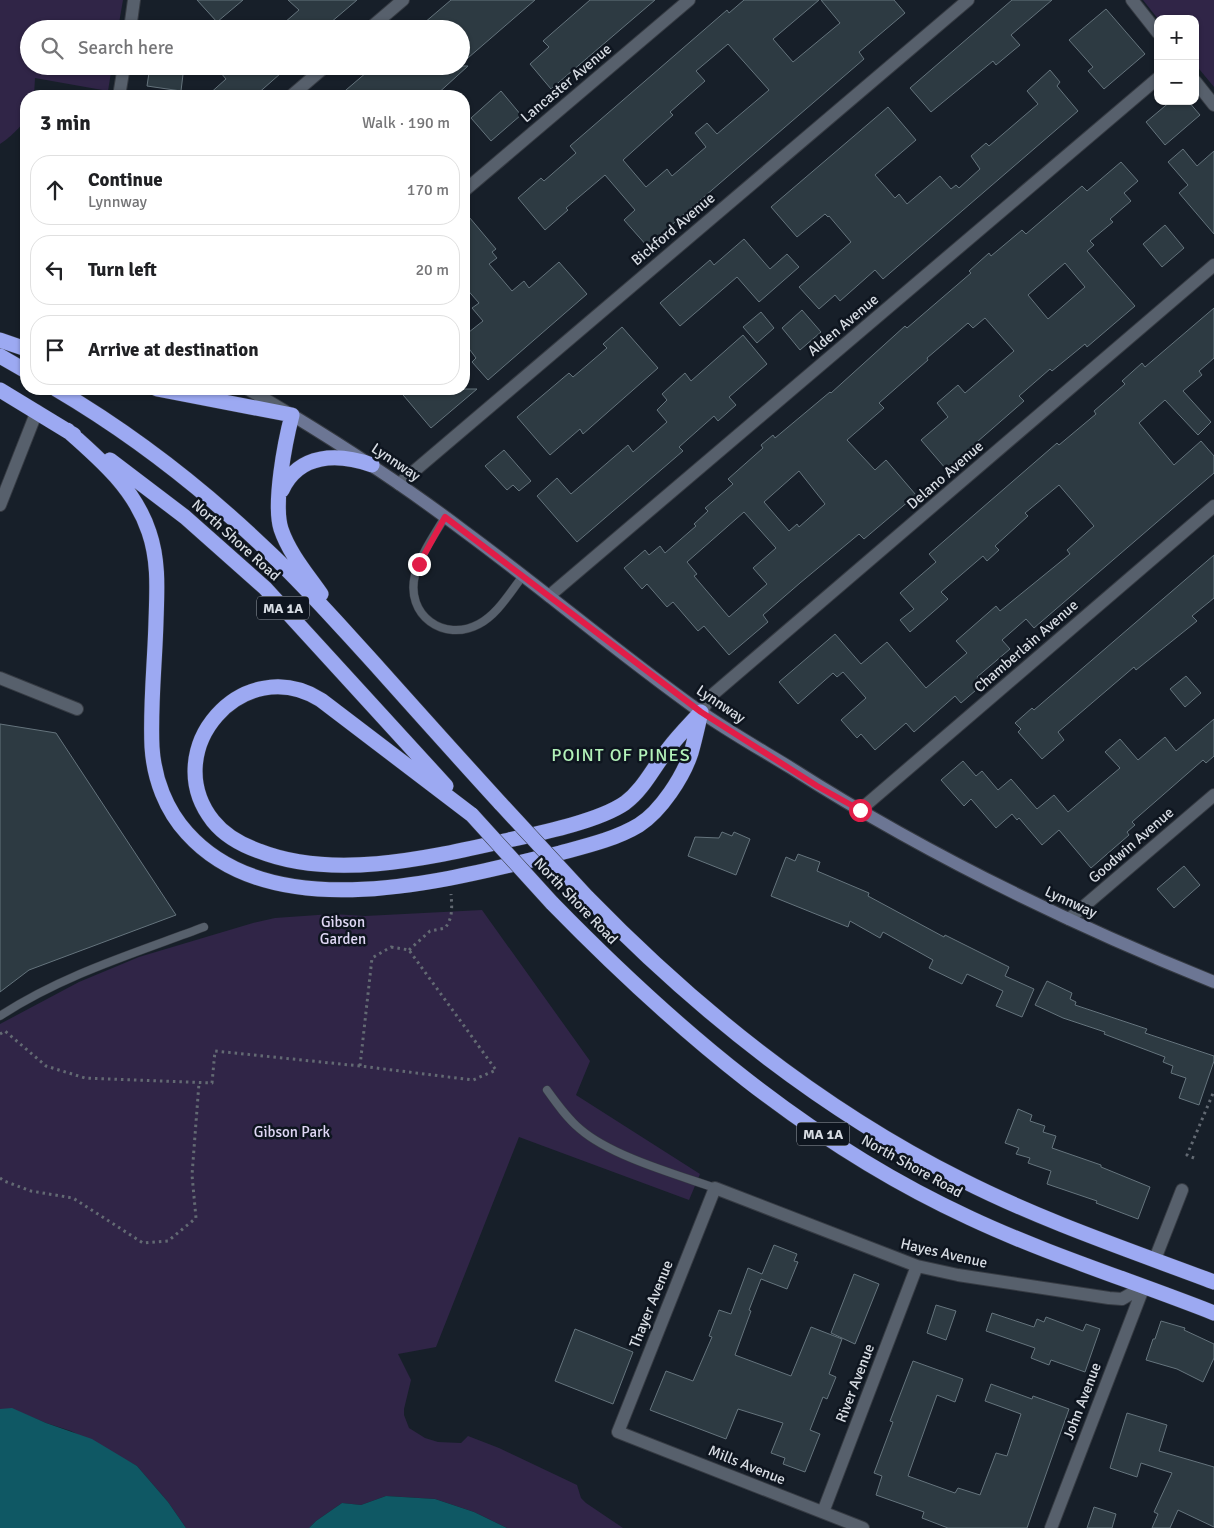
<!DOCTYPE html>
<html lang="en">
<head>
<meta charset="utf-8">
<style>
	:root { --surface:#fff; --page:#f2f2f2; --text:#202124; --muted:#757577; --line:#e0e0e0 }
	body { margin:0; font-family:Signika,sans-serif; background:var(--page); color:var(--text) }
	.controls { position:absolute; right:15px; top:15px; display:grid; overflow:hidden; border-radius:10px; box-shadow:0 1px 4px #0004 }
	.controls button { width:45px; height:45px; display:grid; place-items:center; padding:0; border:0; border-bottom:1px solid var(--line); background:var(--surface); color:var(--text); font:25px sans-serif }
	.stop { position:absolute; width:15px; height:15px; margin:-11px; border:4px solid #e11d48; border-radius:50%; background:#fff }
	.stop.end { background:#e11d48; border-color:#fff; box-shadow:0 1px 5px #0008 }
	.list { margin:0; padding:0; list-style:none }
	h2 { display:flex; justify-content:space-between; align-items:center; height:65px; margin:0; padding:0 20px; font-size:21px }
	h2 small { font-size:16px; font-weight:400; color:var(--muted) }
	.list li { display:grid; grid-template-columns:32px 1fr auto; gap:15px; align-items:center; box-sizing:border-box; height:70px; margin:0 10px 10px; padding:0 10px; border:1px solid var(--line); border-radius:20px }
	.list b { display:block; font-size:19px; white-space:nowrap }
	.list p { margin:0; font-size:16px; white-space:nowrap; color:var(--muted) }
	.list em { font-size:16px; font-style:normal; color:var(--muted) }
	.icon { flex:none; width:28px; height:28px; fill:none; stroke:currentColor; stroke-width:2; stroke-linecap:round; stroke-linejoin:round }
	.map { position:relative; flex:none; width:1214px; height:1528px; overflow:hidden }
	.search { position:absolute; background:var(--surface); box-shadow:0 1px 4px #0004; left:20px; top:20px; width:450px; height:55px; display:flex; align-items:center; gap:12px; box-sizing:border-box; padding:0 18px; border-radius:28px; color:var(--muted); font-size:19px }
	.panel { position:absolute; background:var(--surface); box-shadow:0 1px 4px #0004; left:20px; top:90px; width:450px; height:305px; border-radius:20px }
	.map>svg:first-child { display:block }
	.green { fill:#302547 }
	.water { fill:#0f5864 }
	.building { fill:#2d3a42; stroke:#65747d; fill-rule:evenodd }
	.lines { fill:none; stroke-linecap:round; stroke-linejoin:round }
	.lane-casing { stroke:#363b43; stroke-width:9 }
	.street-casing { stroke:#363b43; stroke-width:14 }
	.secondary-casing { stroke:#363b43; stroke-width:14 }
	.highway-casing { stroke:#363b43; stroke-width:16 }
	.path { stroke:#636a73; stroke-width:3; stroke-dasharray:2.5 4; stroke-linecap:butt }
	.lane { stroke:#57606c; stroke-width:8 }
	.street { stroke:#57606c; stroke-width:12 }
	.secondary { stroke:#6c7694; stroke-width:12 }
	.highway { stroke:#9ca9f2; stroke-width:15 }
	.highway-bridge-casing { stroke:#363b43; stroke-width:16; stroke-linecap:butt }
	.highway-bridge { stroke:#9ca9f2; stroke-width:15 }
	.route { stroke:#e11d48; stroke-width:6 }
	.labels { text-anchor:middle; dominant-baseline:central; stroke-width:5; stroke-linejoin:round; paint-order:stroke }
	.shield { fill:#0e151f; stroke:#9ba0a8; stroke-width:1 }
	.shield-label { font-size:14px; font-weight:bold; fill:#d7dce3 }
	.street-label { font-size:15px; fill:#d7dce3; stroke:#0e151f }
	.park-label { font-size:15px; fill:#e0d8f5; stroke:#0e151f }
	.quarter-label { font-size:18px; letter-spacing:1px; fill:#b3f2b9; stroke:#0e151f }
</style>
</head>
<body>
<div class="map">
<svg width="1214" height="1528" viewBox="0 0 1214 1528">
	<rect width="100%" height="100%" fill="#171f29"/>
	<path class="green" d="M 0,0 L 123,0 L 118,29 L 29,29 L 29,66 L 112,66 L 108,91 L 35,78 L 34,96 L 26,96 C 26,103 28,111 26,117 C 23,126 8,139 0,144 Z
		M 1143,0 L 1214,0 L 1214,87 L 1195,64 L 1195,19 L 1158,19 Z
		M 482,910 L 590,1061 L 576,1095 L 700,1174 L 689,1200 L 519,1137 L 436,1347 L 398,1354 L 411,1380 L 404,1409 L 404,1415 L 409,1428 L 425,1438 L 438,1442 L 461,1443 L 468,1436 L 499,1448 L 577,1485 L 581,1498 L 586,1503 L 623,1528 L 507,1528 L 474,1512 L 435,1499 L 386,1496 L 361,1505 L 342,1503 L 316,1521 L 309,1528 L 186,1528 L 168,1502 L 137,1466 L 71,1431 L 46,1423 L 12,1409 L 0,1409 L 0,1024 L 79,982 L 139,957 L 253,923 L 275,918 L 332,914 L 365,916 Z"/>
	<path class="water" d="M 12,1408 L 46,1423 L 92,1439 L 137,1466 L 168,1502 L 186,1528 L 0,1528 L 0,1409 Z
		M 386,1496 L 435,1499 L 474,1512 L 507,1528 L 309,1528 L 316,1521 L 342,1503 L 361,1505 Z"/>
	<path class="building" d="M 197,0 L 243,0 L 217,22 Z
		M 288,0 L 357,0 L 323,29 L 277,29 L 299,10 Z
		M 451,0 L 535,0 L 461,64 L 461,29 L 417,29 Z
		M 590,0 L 655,0 L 551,89 L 530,64 L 549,47 L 543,41 Z
		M 744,0 L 819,0 L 773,39 L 793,62 L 840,23 L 821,0 L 894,0 L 905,13 L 859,52 L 864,59 L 647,246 L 624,220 L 635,210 L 605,175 L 566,208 L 568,210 L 545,230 L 518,198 L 541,178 L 544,181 L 576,153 L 570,146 L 727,10 L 729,13 ZM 728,44 L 769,90 L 717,134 L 707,123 L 695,133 L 706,147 L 672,176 L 667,169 L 646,187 L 623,160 L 673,115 L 670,112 L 705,81 L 696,71 Z
		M 1012,0 L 1052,0 L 1011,35 L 1020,45 L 996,65 L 993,61 L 931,112 L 910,88 Z
		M 1106,9 L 1145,54 L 1104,89 L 1088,71 L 1093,67 L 1069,40 Z
		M 150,66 L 184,66 L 181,91 L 147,86 Z
		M 215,66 L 289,66 L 255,96 L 207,96 L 226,79 Z
		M 374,66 L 468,66 L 435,96 L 339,96 Z
		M 1050,70 L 1060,82 L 1057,86 L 1078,111 L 883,279 L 875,270 L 840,301 L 835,295 L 819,309 L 799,287 L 851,242 L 829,216 L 828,217 L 825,214 L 797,237 L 771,207 L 888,107 L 916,140 L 875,175 L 895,198 L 899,194 L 907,204 L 940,176 L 951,189 L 956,185 L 959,188 L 980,169 L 971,156 L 986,143 L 989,146 L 1038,104 L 1027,91 Z
		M 501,91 L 521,115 L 491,141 L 471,118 Z
		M 1171,101 L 1188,101 L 1200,115 L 1165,145 L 1146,122 Z
		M 1183,149 L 1197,166 L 1214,151 L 1214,234 L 1179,193 L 1188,185 L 1168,162 Z
		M 1121,162 L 1138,181 L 1124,193 L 1131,201 L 1110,219 L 1113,222 L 1090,241 L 1094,245 L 1087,251 L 1135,306 L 1087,347 L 1085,344 L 1052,371 L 1050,369 L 1019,396 L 1024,401 L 946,469 L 921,440 L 948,417 L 937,403 L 958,385 L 965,393 L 1014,351 L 985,318 L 973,328 L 968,323 L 927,358 L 928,360 L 879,403 L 884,408 L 847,440 L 875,470 L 886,460 L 916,495 L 864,539 L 859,534 L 800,583 L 763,615 L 768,622 L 729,655 L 704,626 L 698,631 L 673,602 L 667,607 L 647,584 L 642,589 L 624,568 L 645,550 L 649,555 L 660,546 L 665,553 L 696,526 L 694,524 L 708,511 L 705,508 L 733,484 L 728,479 L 763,448 L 761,445 L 773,435 L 775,438 L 830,392 L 831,393 L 905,326 L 907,328 L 971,273 L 969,271 L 989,253 L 991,256 L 1022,230 L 1026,234 L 1082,186 L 1087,191 ZM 1065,263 L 1085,287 L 1048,319 L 1028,295 ZM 799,471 L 825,504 L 799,527 L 797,524 L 789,531 L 764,502 ZM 744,512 L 776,548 L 753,568 L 767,584 L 729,617 L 694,576 L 697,574 L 687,562 Z
		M 464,211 L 496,249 L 492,252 L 497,258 L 489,264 L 512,291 L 524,281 L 529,288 L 559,262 L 587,294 L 488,380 L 472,362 L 476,358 L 464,342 L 464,336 L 483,321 L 472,308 L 479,303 L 464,286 Z
		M 1165,225 L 1184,248 L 1162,267 L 1143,244 Z
		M 744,239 L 770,269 L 787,254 L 799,267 L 759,302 L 737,277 L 680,326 L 660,303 L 710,260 L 714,265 Z
		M 1214,308 L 1214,358 L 1199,371 L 1202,375 L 1183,391 L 1211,422 L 1198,435 L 1165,400 L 1139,423 L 1174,465 L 1201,441 L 1214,456 L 1214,473 L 1034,628 L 1026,619 L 1002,640 L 1010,649 L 977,677 L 983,684 L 961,703 L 955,696 L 914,732 L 906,723 L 875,750 L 861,734 L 857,738 L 841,720 L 866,698 L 843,672 L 837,677 L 833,673 L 798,704 L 779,682 L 835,634 L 861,664 L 887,642 L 926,688 L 967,653 L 956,641 L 996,606 L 1000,611 L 1070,554 L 1067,550 L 1094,526 L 1059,485 L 1025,513 L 1028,516 L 995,546 L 999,550 L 987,561 L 983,556 L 941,592 L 948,599 L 910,632 L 900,620 L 914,609 L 900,593 L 936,562 L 929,554 L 1057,443 L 1059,445 L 1096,414 L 1094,411 L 1125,384 L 1122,381 L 1142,363 L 1145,367 Z
		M 802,310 L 821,332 L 800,350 L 782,328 Z
		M 761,312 L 774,328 L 757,343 L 743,327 Z
		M 622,327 L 658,368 L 583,434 L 580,429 L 550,455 L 517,417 L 569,373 L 573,377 L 607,348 L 603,344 Z
		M 743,335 L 767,364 L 729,397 L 736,405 L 718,421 L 714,416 L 679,447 L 683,451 L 577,542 L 537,496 L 557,478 L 571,494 L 628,445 L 633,452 L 667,422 L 657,410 L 667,400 L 662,394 L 685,373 L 691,381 Z
		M 398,389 L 477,389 L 431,428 Z
		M 504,450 L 531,481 L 519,491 L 513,485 L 507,490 L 485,466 Z
		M 1214,555 L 1214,598 L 1192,616 L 1197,621 L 1136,670 L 1134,667 L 1058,732 L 1064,740 L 1042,759 L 1018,732 L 1021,729 L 1015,723 L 1032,708 L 1034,710 Z
		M 1186,676 L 1201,693 L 1185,707 L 1170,689 Z
		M 1214,719 L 1214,756 L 1206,763 L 1203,760 L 1132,822 L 1135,825 L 1127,832 L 1129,835 L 1091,868 L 1059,830 L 1042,845 L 1019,818 L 1017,820 L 1012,814 L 996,828 L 971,799 L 964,806 L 941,780 L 963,761 L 976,776 L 982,771 L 998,790 L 1011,779 L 1037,809 L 1054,795 L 1068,812 L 1120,768 L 1105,752 L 1120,739 L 1138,760 L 1165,737 L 1176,751 Z
		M 0,724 L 56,733 L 176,915 L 29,970 L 0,992 Z
		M 722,832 L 732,836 L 734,832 L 750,839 L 736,875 L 688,856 L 695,837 L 719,838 Z
		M 798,854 L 820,862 L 817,871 L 869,893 L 868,896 L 944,937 L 945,935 L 1009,967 L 1005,976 L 1034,989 L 1022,1017 L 996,1006 L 1003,991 L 967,974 L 962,984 L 929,968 L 933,960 L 883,932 L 880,938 L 850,921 L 848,927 L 771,896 L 786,857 L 795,861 Z
		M 1184,866 L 1200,885 L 1174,908 L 1157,889 Z
		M 1047,981 L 1072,993 L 1070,999 L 1076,1002 L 1075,1005 L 1147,1029 L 1145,1033 L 1214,1056 L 1214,1061 L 1199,1105 L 1179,1098 L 1186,1078 L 1171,1073 L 1173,1066 L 1163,1062 L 1165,1057 L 1104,1034 L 1105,1032 L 1063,1018 L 1035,1005 Z
		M 1018,1109 L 1032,1115 L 1030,1121 L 1045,1126 L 1043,1132 L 1056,1136 L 1052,1148 L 1101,1165 L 1101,1167 L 1150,1187 L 1138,1219 L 1096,1203 L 1097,1201 L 1047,1184 L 1051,1171 L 1028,1163 L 1030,1158 L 1016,1154 L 1019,1148 L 1005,1143 Z
		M 774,1245 L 797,1254 L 794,1261 L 798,1262 L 787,1289 L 761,1279 L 749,1310 L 751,1311 L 735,1355 L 791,1376 L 811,1327 L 842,1339 L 829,1374 L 836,1377 L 827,1399 L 823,1397 L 810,1430 L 820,1434 L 805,1472 L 783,1464 L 785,1458 L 771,1453 L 783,1423 L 738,1409 L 726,1439 L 650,1410 L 666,1371 L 693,1381 L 712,1337 L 709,1336 L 719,1310 L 731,1314 L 748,1268 L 762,1274 Z
		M 854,1274 L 879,1284 L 855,1344 L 831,1333 Z
		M 936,1305 L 956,1311 L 946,1340 L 927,1333 Z
		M 992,1313 L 1034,1327 L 1037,1319 L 1044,1322 L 1046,1317 L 1083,1331 L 1086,1324 L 1100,1329 L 1085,1372 L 1051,1360 L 1049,1365 L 1031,1358 L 1035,1348 L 986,1331 Z
		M 1161,1321 L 1185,1328 L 1184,1330 L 1214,1344 L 1214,1358 L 1203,1382 L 1177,1369 L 1146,1360 L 1153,1339 L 1155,1339 Z
		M 575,1329 L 633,1352 L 613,1404 L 555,1381 Z
		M 913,1361 L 963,1379 L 955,1402 L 937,1395 L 908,1476 L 955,1493 L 958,1488 L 980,1495 L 996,1453 L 1007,1456 L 1021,1414 L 985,1401 L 991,1384 L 1032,1399 L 1033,1396 L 1069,1409 L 1027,1528 L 948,1528 L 922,1518 L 924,1512 L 876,1495 L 882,1476 L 874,1473 L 893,1422 L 890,1421 Z
		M 1127,1413 L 1167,1425 L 1159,1451 L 1214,1467 L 1214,1527 L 1178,1510 L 1170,1528 L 1152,1528 L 1158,1514 L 1154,1512 L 1172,1473 L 1141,1463 L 1137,1477 L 1110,1468 Z
		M 1094,1507 L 1116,1514 L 1112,1528 L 1087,1528 Z"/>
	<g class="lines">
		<defs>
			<path id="lane" d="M 445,517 C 434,535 421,554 415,575 C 405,615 444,643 479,624 C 498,614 510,592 523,576
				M 0,1016 C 62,975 135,953 204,927
				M 547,1090 C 557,1104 567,1118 580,1129 C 611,1156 675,1174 715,1188"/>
			<path id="street" d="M 1132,0 L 1158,33
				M 130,29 L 134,0
				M 369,29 L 403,0
				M 1195,81 L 1214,105
				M 119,96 L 124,66
				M 291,96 L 326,66
				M 464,191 L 689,0
				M 248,389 L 288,413
				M 399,484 L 968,0
				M 0,505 L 37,411
				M 549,596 L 1158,78
				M 0,678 L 77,709
				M 701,712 L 711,696 L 1214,265
				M 860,810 L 1214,506
				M 1069,919 L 1214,795
				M 1155,1259 L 1182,1190
				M 823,1512 L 917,1266
				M 863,1528 L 618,1432 L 715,1188 L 917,1266 L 958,1275 L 1109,1298 L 1122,1299 L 1144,1286
				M 1051,1528 L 1144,1286"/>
			<path id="secondary" d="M 292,415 C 351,451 409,489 464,531 C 543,589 618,653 698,710 C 728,731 760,749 791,768 C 924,853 1068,923 1214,982"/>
			<path id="highway" d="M 0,340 L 26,349
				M 0,356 L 26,371
				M 56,389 C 134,435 207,492 272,555 C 308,589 340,626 374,663 C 416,710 458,757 501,804
				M 157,389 L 292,415 C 285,442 273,504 281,529 C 289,553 307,574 321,594
				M 0,390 L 74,435
				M 67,430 C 100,459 135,489 149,532 C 159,561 157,590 156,621 C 155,662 150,705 152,747 C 154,779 166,810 187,833 C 274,930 451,879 560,853 C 586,846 616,839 639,825 C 661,811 683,777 691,753 C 695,739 698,725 701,712
				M 110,460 L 185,517 L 265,588 L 446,786
				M 282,490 C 299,453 338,453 372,465
				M 472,815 L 321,700 C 243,651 157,750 213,821 C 225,836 242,845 259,851 C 335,881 432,857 509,840 C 541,833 599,821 625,803 C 644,789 654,766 669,748 C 678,736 689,725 700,713
				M 587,897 C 697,1010 820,1109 962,1180 C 1043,1221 1129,1250 1214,1282
				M 552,903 C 675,1029 809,1144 970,1218 C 1049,1255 1133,1281 1214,1313"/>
		</defs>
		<use href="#lane" class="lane-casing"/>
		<use href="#street" class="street-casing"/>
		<use href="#secondary" class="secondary-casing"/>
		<use href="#highway" class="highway-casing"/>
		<path class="path" d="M 391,947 L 409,950 L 496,1070 L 473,1080 L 360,1066 L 372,958 Z
			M 409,950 L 430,931 L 445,928 C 453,918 452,907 451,894
			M 0,1034 L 5,1031 L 46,1066 L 85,1078 L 212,1083 L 215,1051 L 360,1066
			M 1194,1158 L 1187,1155 L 1214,1091
			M 0,1178 L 4,1181 L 31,1191 L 73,1198 L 143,1243 L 168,1241 L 196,1218 L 192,1175 L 199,1083"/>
		<use href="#lane" class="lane"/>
		<use href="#street" class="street"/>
		<use href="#secondary" class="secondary"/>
		<use href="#highway" class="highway"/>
		<defs>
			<path id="highway-bridge" d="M 501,804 L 587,897
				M 472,815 L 552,903"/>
		</defs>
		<use href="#highway-bridge" class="highway-bridge-casing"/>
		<use href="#highway-bridge" class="highway-bridge"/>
	</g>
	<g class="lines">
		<path class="route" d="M 419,564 L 445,517 L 701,712 L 817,786 L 860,810"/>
	</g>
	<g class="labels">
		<g class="shield">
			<rect x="257" y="596.5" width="52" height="23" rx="4"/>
			<rect x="797" y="1122.5" width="52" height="23" rx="4"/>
		</g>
		<g class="shield-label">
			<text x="283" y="608">MA 1A</text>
			<text x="823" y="1134">MA 1A</text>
		</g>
		<g class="street-label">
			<text transform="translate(566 83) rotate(-40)">Lancaster Avenue</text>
			<text transform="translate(673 229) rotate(-40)">Bickford Avenue</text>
			<text transform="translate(843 325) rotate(-40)">Alden Avenue</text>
			<text transform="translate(396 462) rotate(34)">Lynnway</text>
			<text transform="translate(945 475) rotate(-41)">Delano Avenue</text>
			<text transform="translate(236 540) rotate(42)">North Shore Road</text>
			<text transform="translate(1026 646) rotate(-41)">Chamberlain Avenue</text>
			<text transform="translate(721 704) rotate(34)">Lynnway</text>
			<text transform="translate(1131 845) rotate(-41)">Goodwin Avenue</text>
			<text transform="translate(576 901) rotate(46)">North Shore Road</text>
			<text transform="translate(1071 902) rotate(25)">Lynnway</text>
			<text transform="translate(912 1166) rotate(29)">North Shore Road</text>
			<text transform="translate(944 1253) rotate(13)">Hayes Avenue</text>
			<text transform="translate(651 1304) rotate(-68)">Thayer Avenue</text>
			<text transform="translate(855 1383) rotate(-69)">River Avenue</text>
			<text transform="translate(1082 1401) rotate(-69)">John Avenue</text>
			<text transform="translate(747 1465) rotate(22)">Mills Avenue</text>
		</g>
		<g class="park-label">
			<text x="343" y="922">Gibson<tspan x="343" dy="17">Garden</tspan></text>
			<text x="292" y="1132">Gibson Park</text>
		</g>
		<g class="quarter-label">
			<text x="621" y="755">POINT OF PINES</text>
		</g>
	</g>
</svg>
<div class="controls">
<button>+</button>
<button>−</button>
</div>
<div class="stop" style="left:860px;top:810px"></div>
<div class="stop end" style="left:419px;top:564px"></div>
<div class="search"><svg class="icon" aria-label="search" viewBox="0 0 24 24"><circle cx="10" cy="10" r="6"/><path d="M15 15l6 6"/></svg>Search here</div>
<section class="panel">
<h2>3 min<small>Walk · 190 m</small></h2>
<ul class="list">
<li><svg class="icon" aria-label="ahead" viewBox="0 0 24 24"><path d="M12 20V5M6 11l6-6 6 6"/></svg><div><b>Continue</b><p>Lynnway</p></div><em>170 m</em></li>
<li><svg class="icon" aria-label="left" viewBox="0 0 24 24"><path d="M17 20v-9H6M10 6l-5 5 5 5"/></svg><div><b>Turn left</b></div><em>20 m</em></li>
<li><svg class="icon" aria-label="arrive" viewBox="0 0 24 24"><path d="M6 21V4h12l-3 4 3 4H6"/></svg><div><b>Arrive at destination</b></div></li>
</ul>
</section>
</div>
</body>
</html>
